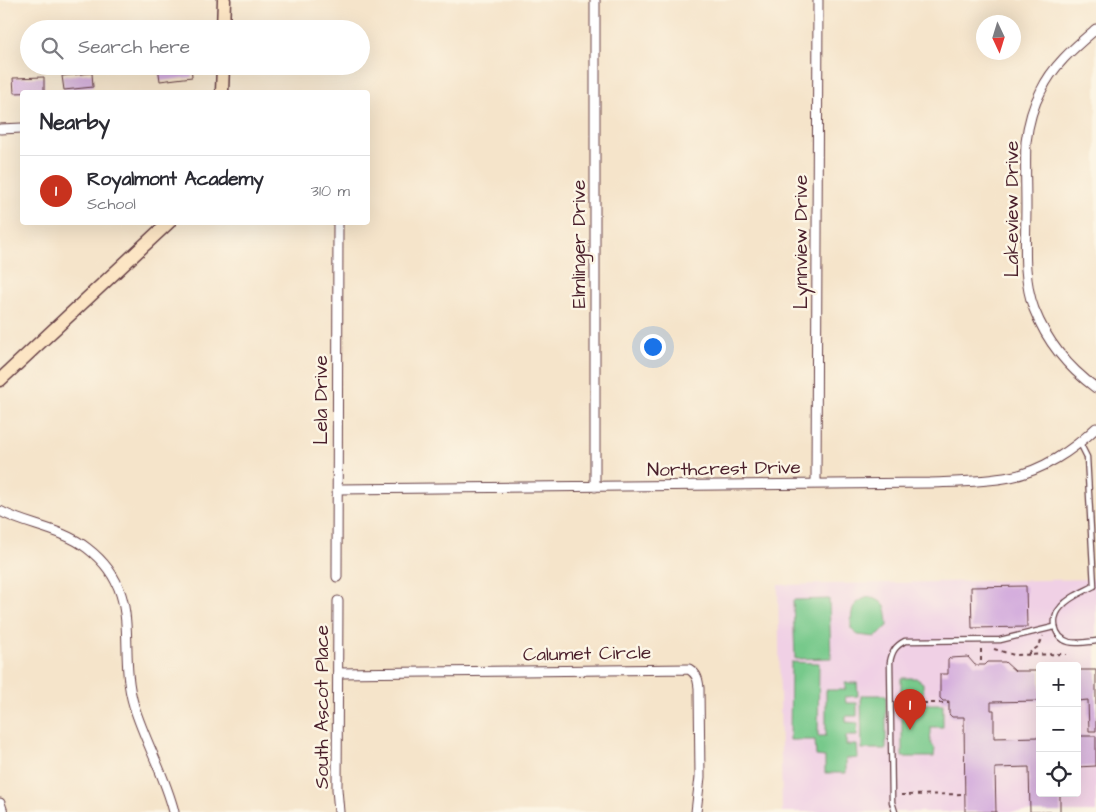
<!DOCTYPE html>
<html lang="en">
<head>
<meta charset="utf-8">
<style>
	:root { --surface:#fff; --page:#f2f2f3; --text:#2b2b33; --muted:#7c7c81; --line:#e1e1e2; --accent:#c8321e }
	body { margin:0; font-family:"Architects Daughter",sans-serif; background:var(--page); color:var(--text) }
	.controls { position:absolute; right:15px; bottom:15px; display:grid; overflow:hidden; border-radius:5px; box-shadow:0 5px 20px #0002 }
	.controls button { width:45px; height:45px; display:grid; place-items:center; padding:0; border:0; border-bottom:1px solid var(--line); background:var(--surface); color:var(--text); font:25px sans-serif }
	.compass { position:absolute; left:976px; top:15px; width:45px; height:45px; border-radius:50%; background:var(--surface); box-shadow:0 5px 20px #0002; rotate:176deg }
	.you { position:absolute; left:652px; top:346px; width:18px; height:18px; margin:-12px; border:4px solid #fff; border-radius:50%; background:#1a73e8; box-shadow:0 0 0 8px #1a73e833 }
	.badge { display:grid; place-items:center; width:32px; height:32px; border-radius:50%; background:var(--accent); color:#fff; font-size:16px; font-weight:700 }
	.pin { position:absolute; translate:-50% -41px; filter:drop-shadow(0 1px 2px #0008) }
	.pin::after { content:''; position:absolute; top:26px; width:18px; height:15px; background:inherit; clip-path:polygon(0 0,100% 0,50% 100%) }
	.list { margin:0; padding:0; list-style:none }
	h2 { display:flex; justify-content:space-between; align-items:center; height:65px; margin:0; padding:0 20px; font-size:21px }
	h2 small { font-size:16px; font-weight:400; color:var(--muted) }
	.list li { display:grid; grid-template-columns:32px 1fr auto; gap:15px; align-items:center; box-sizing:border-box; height:70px; padding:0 20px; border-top:1px solid var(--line) }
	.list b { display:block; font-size:19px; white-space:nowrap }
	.list p { margin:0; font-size:16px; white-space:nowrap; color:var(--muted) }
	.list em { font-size:16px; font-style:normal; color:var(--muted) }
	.icon { flex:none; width:28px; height:28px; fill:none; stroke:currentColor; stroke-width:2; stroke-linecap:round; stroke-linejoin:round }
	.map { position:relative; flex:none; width:1096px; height:812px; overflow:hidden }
	.search { position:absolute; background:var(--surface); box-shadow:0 5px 20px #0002; left:20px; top:20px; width:350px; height:55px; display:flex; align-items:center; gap:12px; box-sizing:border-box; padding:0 18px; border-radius:28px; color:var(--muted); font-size:19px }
	.panel { position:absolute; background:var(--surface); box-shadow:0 5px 20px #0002; left:20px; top:90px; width:350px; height:135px; border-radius:5px }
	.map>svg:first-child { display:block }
	.built { fill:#f0d0e5; fill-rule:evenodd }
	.green { fill:#77c98b; stroke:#60745b }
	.building { fill:#d4addd }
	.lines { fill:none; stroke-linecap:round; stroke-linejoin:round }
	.lane-casing { stroke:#643d43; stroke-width:7 }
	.street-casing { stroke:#643d43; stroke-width:11 }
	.secondary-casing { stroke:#643d43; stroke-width:15 }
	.path { stroke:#643d43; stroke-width:2; stroke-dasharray:4 4; stroke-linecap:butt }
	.lane { stroke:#fff; stroke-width:4.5 }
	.street { stroke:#fff; stroke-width:9 }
	.secondary { stroke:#fce5c4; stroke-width:12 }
	.labels { text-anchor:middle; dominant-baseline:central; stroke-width:5; stroke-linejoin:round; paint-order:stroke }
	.street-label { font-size:19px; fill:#4a1f2b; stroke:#fcf5e5 }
</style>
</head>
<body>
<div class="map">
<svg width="1096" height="812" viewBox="0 0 1096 812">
	<rect width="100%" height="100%" fill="#fcf5e5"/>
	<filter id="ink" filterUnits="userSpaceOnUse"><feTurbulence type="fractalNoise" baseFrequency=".02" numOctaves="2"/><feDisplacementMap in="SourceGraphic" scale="10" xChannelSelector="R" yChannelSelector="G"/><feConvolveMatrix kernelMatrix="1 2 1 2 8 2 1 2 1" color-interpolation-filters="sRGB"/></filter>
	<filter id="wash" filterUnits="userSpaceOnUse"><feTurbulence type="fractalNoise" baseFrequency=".0096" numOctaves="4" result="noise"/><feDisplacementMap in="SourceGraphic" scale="20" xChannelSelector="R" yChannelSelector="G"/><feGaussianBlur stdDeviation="1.12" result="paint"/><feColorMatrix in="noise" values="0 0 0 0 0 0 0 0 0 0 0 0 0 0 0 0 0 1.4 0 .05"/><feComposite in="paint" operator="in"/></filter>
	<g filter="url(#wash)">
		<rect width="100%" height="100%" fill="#f5e4ca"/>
		<path class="built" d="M 1096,579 L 1096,812 L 782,812 L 778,585 ZM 1040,666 L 1077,666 L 1077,793 L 1040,793 Z"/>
		<path class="green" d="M 868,597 C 887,601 887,608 888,626 L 875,637 L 858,635 L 851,629 C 851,612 851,603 868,597 Z
			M 829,599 L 831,658 L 795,659 L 793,600 Z
			M 791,662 L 819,663 L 818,736 L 826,736 L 826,690 L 845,690 L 845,683 L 857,683 L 858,696 L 845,697 L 846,703 L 857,703 L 857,716 L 846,716 L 846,722 L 858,723 L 857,736 L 846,736 L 846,745 L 857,745 L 858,758 L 846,759 L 846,773 L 825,773 L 825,757 L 816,756 L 815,740 L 790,740 Z
			M 901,678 L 916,678 L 923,683 L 923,696 L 919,700 L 901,700 Z
			M 861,695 L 886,695 L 886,749 L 862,749 Z
			M 917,704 L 943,704 L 943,727 L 931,727 C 932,736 927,741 935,748 L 934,757 L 902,757 L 902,707 L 917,707 Z"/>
		<g id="blocks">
			<path class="building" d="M 158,66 L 191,66 L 192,77 L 160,81 Z
				M 92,73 L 93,87 L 64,90 L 62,76 Z
				M 44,77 L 44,92 L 14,93 L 13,78 Z
				M 1026,586 L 1027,627 L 972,628 L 971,587 Z
				M 968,657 L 975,665 L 985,665 L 988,662 L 1005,662 L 1015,671 L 1040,671 L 1040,701 L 991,702 L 991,710 L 994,710 L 994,738 L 1040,737 L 1040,793 L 1060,793 L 1060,812 L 1030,812 L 1029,767 L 995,768 L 996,812 L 965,812 L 964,717 L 952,717 L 949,714 L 949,701 L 943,701 L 940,698 L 940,674 L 948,674 L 948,660 L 950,658 Z
				M 1077,670 L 1096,670 L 1096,731 L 1089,731 L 1088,700 L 1077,701 Z
				M 1077,736 L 1096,736 L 1096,766 L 1077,767 Z"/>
		</g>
	</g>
	<g filter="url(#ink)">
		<use href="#blocks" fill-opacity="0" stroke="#643d43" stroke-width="1"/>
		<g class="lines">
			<defs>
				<path id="lane" d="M 1080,443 L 1087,457 L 1094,586
					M 1094,586 C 1083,592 1069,597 1061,607 C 1051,618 1053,637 1069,642 C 1076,644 1088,642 1096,641
					M 895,812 L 892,802 L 890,662 C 892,652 895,646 905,641 L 1000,640 L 1054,627"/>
				<path id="street" d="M 595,0 L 595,487
					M 1096,29 C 1075,47 1053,65 1041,91 C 1033,106 1028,125 1026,142 C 1025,163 1026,185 1026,207 C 1026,239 1022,278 1034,309 C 1047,342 1067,367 1096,388
					M 0,129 L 22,128
					M 816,484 L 818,0
					M 338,489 L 930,483 C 956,482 984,482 1010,477 C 1042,471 1073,450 1096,428
					M 0,511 C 28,526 61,528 87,548 C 146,593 116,647 134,706 C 145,742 165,775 174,812
					M 337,577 L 338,222
					M 338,601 L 337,789 L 339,812
					M 338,673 L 689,669 C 697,674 698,679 699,688 L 700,777 L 696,812
					M 0,803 L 3,812"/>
				<path id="secondary" d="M 223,29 L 224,0
					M 222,92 L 223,66
					M 0,380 L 169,222"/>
			</defs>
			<use href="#lane" class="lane-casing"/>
			<use href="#street" class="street-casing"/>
			<use href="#secondary" class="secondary-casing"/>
			<path class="path" d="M 981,649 L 981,665
				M 994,649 L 1014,655 L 1066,654
				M 1028,654 L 1039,646 L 1043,636
				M 899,703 L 949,703
				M 901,795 L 965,794"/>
			<use href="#lane" class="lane"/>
			<use href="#street" class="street"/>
			<use href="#secondary" class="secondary"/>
		</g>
	</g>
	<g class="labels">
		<g class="street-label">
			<text transform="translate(1012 209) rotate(-90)">Lakeview Drive</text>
			<text transform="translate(801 242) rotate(-90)">Lynnview Drive</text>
			<text transform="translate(579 244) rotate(-90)">Elmlinger Drive</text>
			<text transform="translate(321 400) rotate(-90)">Lela Drive</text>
			<text transform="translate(724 469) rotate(-1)">Northcrest Drive</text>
			<text transform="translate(587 654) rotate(-1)">Calumet Circle</text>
			<text transform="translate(322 707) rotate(-90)">South Ascot Place</text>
		</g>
	</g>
</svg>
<div class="controls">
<button>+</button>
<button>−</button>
<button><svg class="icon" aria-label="locate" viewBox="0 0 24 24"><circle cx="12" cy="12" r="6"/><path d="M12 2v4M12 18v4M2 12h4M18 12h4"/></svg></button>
</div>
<svg class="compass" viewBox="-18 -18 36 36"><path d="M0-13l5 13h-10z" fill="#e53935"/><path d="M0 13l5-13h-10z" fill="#7c7c81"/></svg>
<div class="you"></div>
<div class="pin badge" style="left:910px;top:730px">1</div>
<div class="search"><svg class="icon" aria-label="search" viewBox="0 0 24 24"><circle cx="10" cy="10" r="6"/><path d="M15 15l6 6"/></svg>Search here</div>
<section class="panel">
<h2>Nearby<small></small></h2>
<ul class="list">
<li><span class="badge">1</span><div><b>Royalmont Academy</b><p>School</p></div><em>310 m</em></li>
</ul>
</section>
</div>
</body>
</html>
